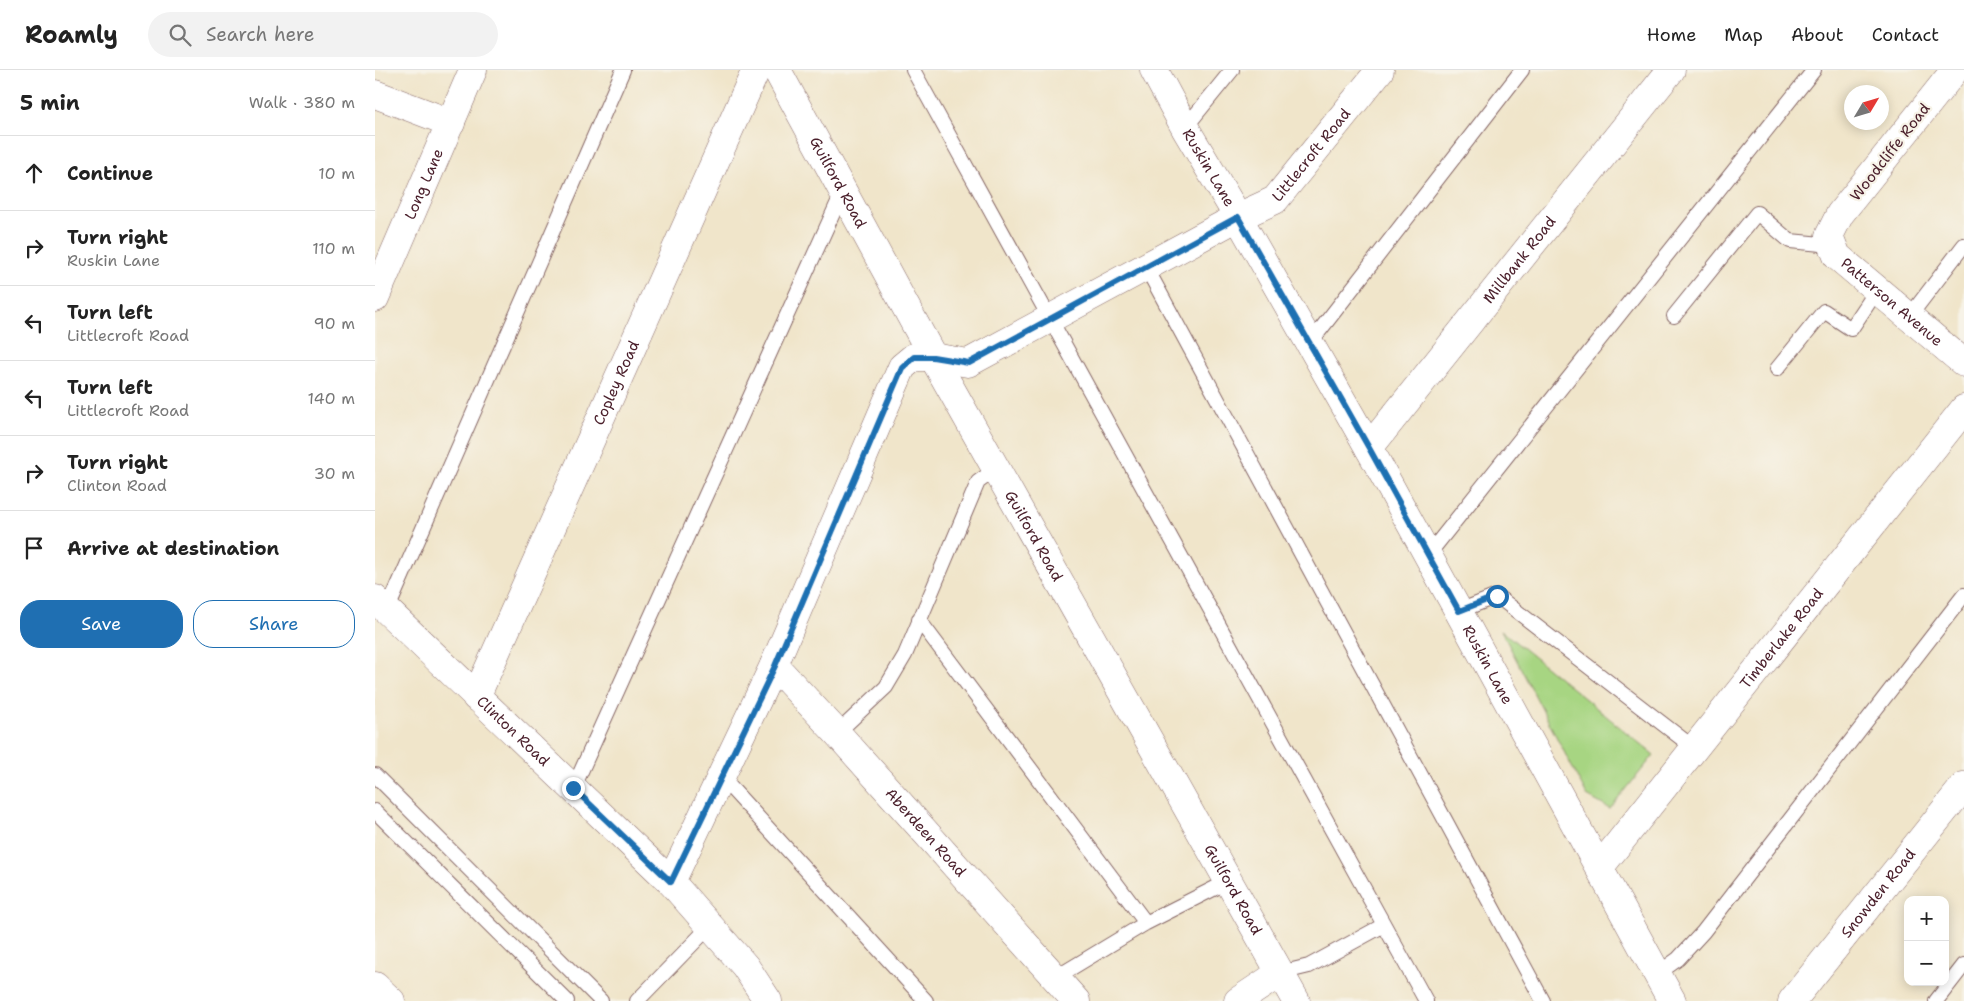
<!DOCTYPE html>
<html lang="en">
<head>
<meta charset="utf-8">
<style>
	:root { --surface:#fff; --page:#f2f2f2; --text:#222; --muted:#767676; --line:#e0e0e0; --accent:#1f6fb2 }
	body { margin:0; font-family:"Shantell Sans",sans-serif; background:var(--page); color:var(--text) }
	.controls { position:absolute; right:15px; bottom:15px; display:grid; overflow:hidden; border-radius:10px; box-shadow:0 2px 12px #0003 }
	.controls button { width:45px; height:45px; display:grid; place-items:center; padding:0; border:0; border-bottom:1px solid var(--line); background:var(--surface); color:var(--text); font:25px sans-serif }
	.compass { position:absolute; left:1469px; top:15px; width:45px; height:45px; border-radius:50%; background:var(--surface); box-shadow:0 2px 12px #0003; rotate:52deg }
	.stop { position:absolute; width:15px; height:15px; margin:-11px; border:4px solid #1f6fb2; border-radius:50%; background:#fff }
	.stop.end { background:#1f6fb2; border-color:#fff; box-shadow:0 1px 5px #0008 }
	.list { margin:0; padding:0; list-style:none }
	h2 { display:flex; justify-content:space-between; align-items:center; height:65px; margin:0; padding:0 20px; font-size:21px }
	h2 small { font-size:16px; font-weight:400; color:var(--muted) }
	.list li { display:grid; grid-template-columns:32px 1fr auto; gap:15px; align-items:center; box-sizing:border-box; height:75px; padding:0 20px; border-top:1px solid var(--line) }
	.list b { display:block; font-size:19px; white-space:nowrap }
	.list p { margin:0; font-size:16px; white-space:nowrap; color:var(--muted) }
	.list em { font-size:16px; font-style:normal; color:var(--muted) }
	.actions { display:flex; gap:10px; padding:15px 20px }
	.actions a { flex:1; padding:11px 0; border:1px solid var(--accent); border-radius:20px; text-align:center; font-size:18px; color:var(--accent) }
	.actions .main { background:var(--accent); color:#fff }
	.icon { flex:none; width:28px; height:28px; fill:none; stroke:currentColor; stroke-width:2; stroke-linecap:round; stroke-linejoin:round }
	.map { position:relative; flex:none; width:1589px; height:931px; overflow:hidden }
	header { display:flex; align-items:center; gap:30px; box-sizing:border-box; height:70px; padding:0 25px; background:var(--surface); border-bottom:1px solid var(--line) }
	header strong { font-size:24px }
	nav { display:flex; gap:28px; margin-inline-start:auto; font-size:18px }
	.search { width:350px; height:45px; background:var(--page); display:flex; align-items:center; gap:12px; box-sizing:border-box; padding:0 18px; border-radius:28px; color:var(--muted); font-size:19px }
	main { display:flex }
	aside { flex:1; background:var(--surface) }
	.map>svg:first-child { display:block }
	.green { fill:#a7d582; stroke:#787a56 }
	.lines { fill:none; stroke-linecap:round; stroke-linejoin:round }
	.service-casing { stroke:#846463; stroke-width:16 }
	.minor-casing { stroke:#846463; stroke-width:29 }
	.tertiary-casing { stroke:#846463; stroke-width:29 }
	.service { stroke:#fff; stroke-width:14 }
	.minor { stroke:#fff; stroke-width:28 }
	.tertiary { stroke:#fff; stroke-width:28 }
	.route { stroke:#1f6fb2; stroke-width:6 }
	.labels { text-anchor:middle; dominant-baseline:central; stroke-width:4.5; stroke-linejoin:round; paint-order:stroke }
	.street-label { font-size:15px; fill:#4a1f2b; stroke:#f7f3e8 }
</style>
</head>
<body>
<header>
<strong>Roamly</strong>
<div class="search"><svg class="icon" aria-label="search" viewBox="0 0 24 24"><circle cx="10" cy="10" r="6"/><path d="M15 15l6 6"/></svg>Search here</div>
<nav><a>Home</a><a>Map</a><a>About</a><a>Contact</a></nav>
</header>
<main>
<aside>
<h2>5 min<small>Walk · 380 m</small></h2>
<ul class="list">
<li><svg class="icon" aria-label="ahead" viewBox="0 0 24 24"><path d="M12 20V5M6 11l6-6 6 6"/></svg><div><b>Continue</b></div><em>10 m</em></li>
<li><svg class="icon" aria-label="right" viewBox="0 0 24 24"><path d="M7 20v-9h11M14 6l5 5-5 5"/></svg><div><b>Turn right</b><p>Ruskin Lane</p></div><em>110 m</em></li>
<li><svg class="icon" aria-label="left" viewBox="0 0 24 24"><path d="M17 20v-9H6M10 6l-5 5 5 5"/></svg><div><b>Turn left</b><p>Littlecroft Road</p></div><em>90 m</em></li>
<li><svg class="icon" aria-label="left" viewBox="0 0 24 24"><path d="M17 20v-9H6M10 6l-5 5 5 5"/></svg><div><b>Turn left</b><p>Littlecroft Road</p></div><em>140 m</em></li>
<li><svg class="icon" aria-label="right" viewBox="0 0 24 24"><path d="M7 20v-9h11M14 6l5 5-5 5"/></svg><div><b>Turn right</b><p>Clinton Road</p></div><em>30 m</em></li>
<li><svg class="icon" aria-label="arrive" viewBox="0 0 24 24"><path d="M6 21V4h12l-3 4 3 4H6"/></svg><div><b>Arrive at destination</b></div></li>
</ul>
<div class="actions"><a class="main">Save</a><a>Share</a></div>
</aside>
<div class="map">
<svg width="1589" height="931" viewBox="0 0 1589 931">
	<rect width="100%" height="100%" fill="#f7f3e8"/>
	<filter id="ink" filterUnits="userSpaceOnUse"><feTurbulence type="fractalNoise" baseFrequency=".02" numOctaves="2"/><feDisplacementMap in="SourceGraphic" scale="10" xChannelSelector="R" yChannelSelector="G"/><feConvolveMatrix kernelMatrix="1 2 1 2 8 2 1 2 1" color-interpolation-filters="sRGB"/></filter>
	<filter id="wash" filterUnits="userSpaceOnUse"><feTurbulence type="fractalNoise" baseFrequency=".0096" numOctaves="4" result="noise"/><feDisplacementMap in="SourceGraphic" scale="20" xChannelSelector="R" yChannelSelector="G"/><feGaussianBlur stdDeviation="1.12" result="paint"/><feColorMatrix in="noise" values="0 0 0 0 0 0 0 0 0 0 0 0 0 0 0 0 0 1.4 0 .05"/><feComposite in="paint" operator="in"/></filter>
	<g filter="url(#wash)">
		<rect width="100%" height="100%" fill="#f0e5ca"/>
		<path class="green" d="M 1126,560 L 1279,685 L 1235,739 L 1212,726 Z"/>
	</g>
	<g filter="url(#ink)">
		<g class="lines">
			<defs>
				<path id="service" d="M 538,0 L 1051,931
					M 810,58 L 857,0
					M 771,197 L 1168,931
					M 1299,246 L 1382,143 L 1415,171 L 1457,175
					M 1534,247 L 1589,175
					M 935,273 L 1147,0
					M 1402,299 L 1449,241 L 1476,259 L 1502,220
					M 1053,485 L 1439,0
					M 12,541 L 248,0
					M 1084,541 L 1122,526 L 1319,678
					M 544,550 L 771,853
					M 462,663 L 511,617 L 530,585 L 603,412 L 621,399
					M 0,705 L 226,931
					M 347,708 L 551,931
					M 198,719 L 468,121
					M 0,741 L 192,931
					M 905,903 L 934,896 L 1009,855
					M 1282,904 L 1303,889 L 1328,862 L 1589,525
					M 680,908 L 771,853 L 854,811
					M 262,931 L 335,856
					M 1561,931 L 1589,895"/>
				<g id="minor">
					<path id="s1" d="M 402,0 L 558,287 L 921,931"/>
					<path id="s2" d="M 779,0 L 810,58 L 863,147 L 994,378 L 1297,931"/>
					<path id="s3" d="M 1580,0 L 1465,144 L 1454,166 L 1462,186 L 1589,293"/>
					<path d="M 0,24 L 76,53"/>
					<path id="s4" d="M 994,378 L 1296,0"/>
					<path id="s5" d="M 0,529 L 296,812 L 370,896 L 393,931"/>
					<path id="s6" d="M 399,595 L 462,663 L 701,931"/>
					<path id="s7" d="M 101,627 L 381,0"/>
					<path id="s8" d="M 1225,797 L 1589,339"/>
					<path id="s9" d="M 296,812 L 399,595 L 527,297 L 539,287 L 558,287 L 593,293 L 863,147 L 900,130 L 1005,0"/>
					<path d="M 0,916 L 16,931"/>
					<path d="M 863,931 L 905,903"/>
					<path id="s10" d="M 1417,931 L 1589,716"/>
				</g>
				<g id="tertiary">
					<path id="s11" d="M 0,228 L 98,0"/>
				</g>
			</defs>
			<use href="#service" class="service-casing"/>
			<use href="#minor" class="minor-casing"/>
			<use href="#tertiary" class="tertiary-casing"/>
			<use href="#service" class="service"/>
			<use href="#minor" class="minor"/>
			<use href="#tertiary" class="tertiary"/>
		</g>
	</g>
	<g class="lines" filter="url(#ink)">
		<path class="route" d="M 198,718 L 296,812 L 400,596 L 527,298 L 539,287 L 558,287 L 594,293 L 863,147 L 994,378 L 1084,541 L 1122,526"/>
	</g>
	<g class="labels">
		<g class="street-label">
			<text transform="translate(1515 82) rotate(-52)">Woodcliffe Road</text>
			<text stroke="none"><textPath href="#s9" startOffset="1040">Littlecroft Road</textPath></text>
			<text stroke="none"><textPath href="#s2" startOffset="112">Ruskin Lane</textPath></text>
			<text stroke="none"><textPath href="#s1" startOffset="128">Guilford Road</textPath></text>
			<text stroke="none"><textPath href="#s11" startOffset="124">Long Lane</textPath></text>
			<text stroke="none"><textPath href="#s4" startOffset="241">Millbank Road</textPath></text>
			<text stroke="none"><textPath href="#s3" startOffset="302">Patterson Avenue</textPath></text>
			<text stroke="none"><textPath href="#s7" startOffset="344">Copley Road</textPath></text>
			<text stroke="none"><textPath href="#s1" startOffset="532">Guilford Road</textPath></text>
			<text stroke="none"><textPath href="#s8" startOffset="292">Timberlake Road</textPath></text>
			<text stroke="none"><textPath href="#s2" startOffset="682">Ruskin Lane</textPath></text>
			<text stroke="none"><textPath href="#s5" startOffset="191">Clinton Road</textPath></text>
			<text stroke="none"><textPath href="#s6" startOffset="226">Aberdeen Road</textPath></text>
			<text stroke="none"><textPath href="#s1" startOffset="938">Guilford Road</textPath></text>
			<text stroke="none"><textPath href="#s10" startOffset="138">Snowden Road</textPath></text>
		</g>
	</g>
</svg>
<div class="controls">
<button>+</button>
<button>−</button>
</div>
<svg class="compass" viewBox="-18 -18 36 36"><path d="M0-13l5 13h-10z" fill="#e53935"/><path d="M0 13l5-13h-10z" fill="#767676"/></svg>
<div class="stop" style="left:1122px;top:526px"></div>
<div class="stop end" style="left:198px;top:718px"></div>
</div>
</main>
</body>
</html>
